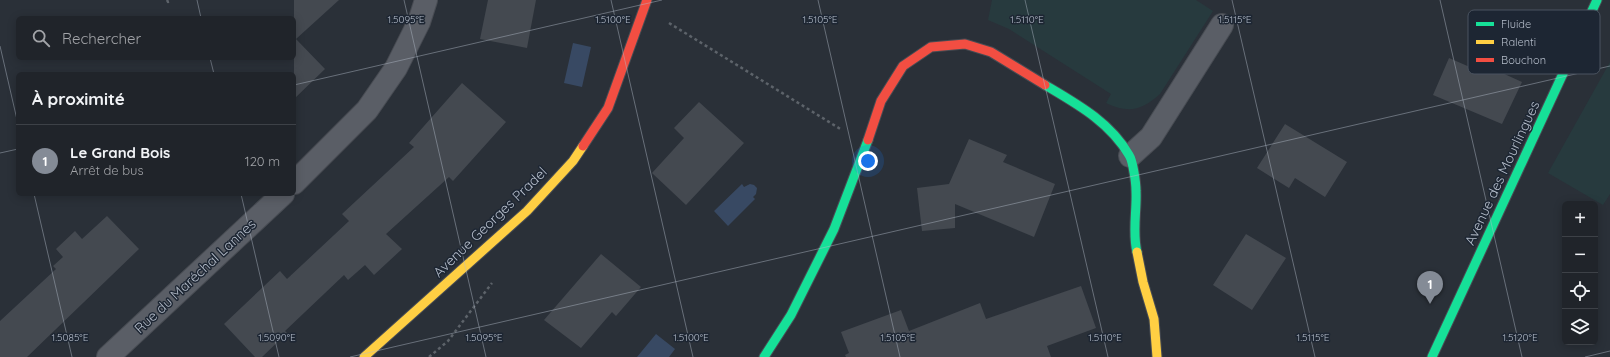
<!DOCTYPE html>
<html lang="fr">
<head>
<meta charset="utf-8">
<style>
	:root { --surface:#20242a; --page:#2d3036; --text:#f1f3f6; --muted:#a2a4a8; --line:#3d4147; --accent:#848b96 }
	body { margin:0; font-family:Quicksand,sans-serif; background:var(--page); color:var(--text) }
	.controls { position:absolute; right:12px; bottom:12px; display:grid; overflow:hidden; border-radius:6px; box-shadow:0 2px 10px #0003 }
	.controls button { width:36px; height:36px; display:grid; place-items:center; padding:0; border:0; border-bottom:1px solid var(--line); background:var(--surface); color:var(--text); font:20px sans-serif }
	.you { position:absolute; left:868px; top:161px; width:14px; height:14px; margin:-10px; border:3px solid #fff; border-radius:50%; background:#1a73e8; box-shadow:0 0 0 6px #1a73e833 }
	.badge { display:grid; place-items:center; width:26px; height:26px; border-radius:50%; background:var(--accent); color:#fff; font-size:13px; font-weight:700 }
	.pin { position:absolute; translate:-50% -33px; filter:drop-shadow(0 1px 2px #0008) }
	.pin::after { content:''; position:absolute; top:21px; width:14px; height:12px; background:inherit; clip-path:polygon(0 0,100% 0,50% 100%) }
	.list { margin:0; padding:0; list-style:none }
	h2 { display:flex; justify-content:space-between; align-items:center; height:52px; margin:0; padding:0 16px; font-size:17px }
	h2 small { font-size:13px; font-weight:400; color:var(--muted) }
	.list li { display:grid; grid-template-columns:26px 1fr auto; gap:12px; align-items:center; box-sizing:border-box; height:72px; padding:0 16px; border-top:1px solid var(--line) }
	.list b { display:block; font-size:15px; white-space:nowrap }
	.list p { margin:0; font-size:13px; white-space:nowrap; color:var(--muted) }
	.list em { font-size:13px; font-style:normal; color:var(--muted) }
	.icon { flex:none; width:22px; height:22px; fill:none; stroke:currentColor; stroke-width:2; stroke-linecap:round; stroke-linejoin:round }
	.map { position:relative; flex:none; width:1610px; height:357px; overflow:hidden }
	.search { position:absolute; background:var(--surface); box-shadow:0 2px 10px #0003; left:16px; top:16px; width:280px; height:44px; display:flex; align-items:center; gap:10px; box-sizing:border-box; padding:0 14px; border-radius:6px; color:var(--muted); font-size:15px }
	.panel { position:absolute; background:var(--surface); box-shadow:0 2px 10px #0003; left:16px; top:72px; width:280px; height:124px; border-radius:6px }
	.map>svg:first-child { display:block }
	.green { fill:#273a3e }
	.water { fill:#384963 }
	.building { fill:#444950 }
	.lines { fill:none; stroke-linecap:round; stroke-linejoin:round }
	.street-casing { stroke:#484c53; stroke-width:24 }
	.fast-casing { stroke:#484c53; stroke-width:11 }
	.slow-casing { stroke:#484c53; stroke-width:11 }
	.jam-casing { stroke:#484c53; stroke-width:11 }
	.path { stroke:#5d636a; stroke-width:2.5; stroke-dasharray:3 3; stroke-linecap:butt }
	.street { stroke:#5a5e66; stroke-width:22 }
	.fast { stroke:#16e098; stroke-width:9 }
	.slow { stroke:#ffcf43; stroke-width:9 }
	.jam { stroke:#f24e42; stroke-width:9 }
	.ticks { fill:none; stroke:#b4bcc9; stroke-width:1; stroke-opacity:0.45 }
	.labels { text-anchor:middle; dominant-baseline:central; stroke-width:3; stroke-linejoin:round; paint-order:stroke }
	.street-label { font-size:14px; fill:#b4bcc9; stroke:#1d2633 }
	.key { fill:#1d2633; stroke:#4a5360; stroke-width:1 }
	.key-label { font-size:11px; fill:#b4bcc9 }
	.ticks-label { font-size:10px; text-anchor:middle; fill:#b4bcc9; stroke:#1d2633; stroke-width:3; stroke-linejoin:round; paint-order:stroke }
</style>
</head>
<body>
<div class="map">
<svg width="1610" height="357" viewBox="0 0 1610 357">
	<rect width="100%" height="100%" fill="#2a3038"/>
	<path class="green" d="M 992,0 L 1196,0 L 1213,11 L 1160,94 C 1142,110 1129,114 1106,103 L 1111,94 L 1009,29 L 988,20 Z
		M 1610,62 L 1610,194 L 1603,205 L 1548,173 Z"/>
	<path class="water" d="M 573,43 L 591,47 L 582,87 L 564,83 Z
		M 742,184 L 744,187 L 750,184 L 754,185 L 757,188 L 756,194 L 753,197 L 755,199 L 728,226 L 714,211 Z
		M 656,334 L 675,349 L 669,357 L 637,357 Z"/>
	<path class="building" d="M 294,0 L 339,0 L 296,39 L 325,69 L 294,99 Z
		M 488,0 L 536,0 L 527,48 L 480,39 Z
		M 1449,58 L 1486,74 L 1489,67 L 1522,82 L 1502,124 L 1433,95 Z
		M 462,83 L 506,122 L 453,181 L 449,177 L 386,234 L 402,249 L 374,275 L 365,265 L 348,280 L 344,275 L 285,331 L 287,333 L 262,357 L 255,357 L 224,324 L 280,271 L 287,279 L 349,221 L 342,214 L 414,147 L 409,143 Z
		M 699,102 L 744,143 L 686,205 L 652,173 L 684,138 L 674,128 Z
		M 1285,124 L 1347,162 L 1325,197 L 1295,178 L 1289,188 L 1257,168 Z
		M 969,139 L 1007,155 L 1003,162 L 1055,184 L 1034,237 L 955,204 L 955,228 L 922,231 L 917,188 L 949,184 Z
		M 107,216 L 139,249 L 27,357 L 0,357 L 0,321 L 56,269 L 53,266 L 63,257 L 56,249 L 75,231 L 82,239 Z
		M 1246,234 L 1286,258 L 1252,310 L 1213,285 Z
		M 601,254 L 641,287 L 616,316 L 612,312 L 581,348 L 544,320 Z
		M 1081,286 L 1096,328 L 1047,346 L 1051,357 L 846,357 L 845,355 L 849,353 L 841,332 L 901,310 L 909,331 L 980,303 L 986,319 Z"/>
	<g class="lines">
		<defs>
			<path id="street" d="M 1130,156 L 1151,137 L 1222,25
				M 294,183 L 367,110 L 396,68 L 419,22 L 426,0
				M 108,357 L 283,194"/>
			<path id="fast" d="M 1045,85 C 1077,104 1110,122 1129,155 C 1133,161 1136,183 1136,191 C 1137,211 1132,232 1137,252
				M 764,357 L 791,315 L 834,229 L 868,140
				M 1432,357 L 1597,0"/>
			<path id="slow" d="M 1137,252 L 1143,282 L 1154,319 L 1157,357
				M 364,357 L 527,211 L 573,161 L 583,146"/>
			<path id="jam" d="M 868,140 L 881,101 L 903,66 L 931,47 L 965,44 L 991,52 L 1045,85
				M 583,146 L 608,108 L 647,0"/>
		</defs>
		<use href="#street" class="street-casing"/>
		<use href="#fast" class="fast-casing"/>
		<use href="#slow" class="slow-casing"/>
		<use href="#jam" class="jam-casing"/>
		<path class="path" d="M 167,0 L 168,2 L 170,0
			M 669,23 L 842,130
			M 429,357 L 448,341 L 492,283"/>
		<use href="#street" class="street"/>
		<use href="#fast" class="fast"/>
		<use href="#slow" class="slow"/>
		<use href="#jam" class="jam"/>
	</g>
	<path class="ticks" d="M 197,0 L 201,18M 404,0 L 486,357M 611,0 L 693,357M 818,0 L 900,357M 1025,0 L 1108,357M 1232,0 L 1315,357M 1440,0 L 1522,357M 0,46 L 18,124M 210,58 L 214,74M 294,85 L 662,0M 0,153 L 18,149M 34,194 L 72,357M 241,194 L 279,357M 350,357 L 1610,66M 1585,357 L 1610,351"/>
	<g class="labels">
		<g class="street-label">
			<text transform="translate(1502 173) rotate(-65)">Avenue des Mourlingues</text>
			<text transform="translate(490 222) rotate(-44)">Avenue Georges Pradel</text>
			<text transform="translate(195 276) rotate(-43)">Rue du Maréchal Lannes</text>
		</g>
	</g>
	<rect x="1468" y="10" width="132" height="64" rx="6" class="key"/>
	<rect x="1476" y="22" width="18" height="4" fill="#16e098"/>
	<rect x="1476" y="40" width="18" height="4" fill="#ffcf43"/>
	<rect x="1476" y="58" width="18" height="4" fill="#f24e42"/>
	<g class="key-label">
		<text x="1501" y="28">Fluide</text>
		<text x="1501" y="46">Ralenti</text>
		<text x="1501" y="64">Bouchon</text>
	</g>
	<g class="ticks-label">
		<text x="406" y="23">1.5095°E</text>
		<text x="613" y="23">1.5100°E</text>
		<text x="820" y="23">1.5105°E</text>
		<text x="1027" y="23">1.5110°E</text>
		<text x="1235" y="23">1.5115°E</text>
		<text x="70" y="341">1.5085°E</text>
		<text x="277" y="341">1.5090°E</text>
		<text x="484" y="341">1.5095°E</text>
		<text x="691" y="341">1.5100°E</text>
		<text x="898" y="341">1.5105°E</text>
		<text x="1105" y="341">1.5110°E</text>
		<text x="1313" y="341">1.5115°E</text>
		<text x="1520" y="341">1.5120°E</text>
	</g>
</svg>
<div class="controls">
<button>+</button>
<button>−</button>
<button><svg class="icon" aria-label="locate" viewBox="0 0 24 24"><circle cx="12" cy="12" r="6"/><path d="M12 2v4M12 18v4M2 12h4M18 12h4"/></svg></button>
<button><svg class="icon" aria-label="layers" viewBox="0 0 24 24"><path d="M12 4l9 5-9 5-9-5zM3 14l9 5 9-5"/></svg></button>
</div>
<div class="you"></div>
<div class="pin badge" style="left:1430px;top:304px">1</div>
<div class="search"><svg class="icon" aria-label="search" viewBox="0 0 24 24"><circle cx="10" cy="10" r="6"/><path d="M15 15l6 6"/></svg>Rechercher</div>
<section class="panel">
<h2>À proximité<small></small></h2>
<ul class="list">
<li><span class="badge">1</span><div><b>Le Grand Bois</b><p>Arrêt de bus</p></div><em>120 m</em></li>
</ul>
</section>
</div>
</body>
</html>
